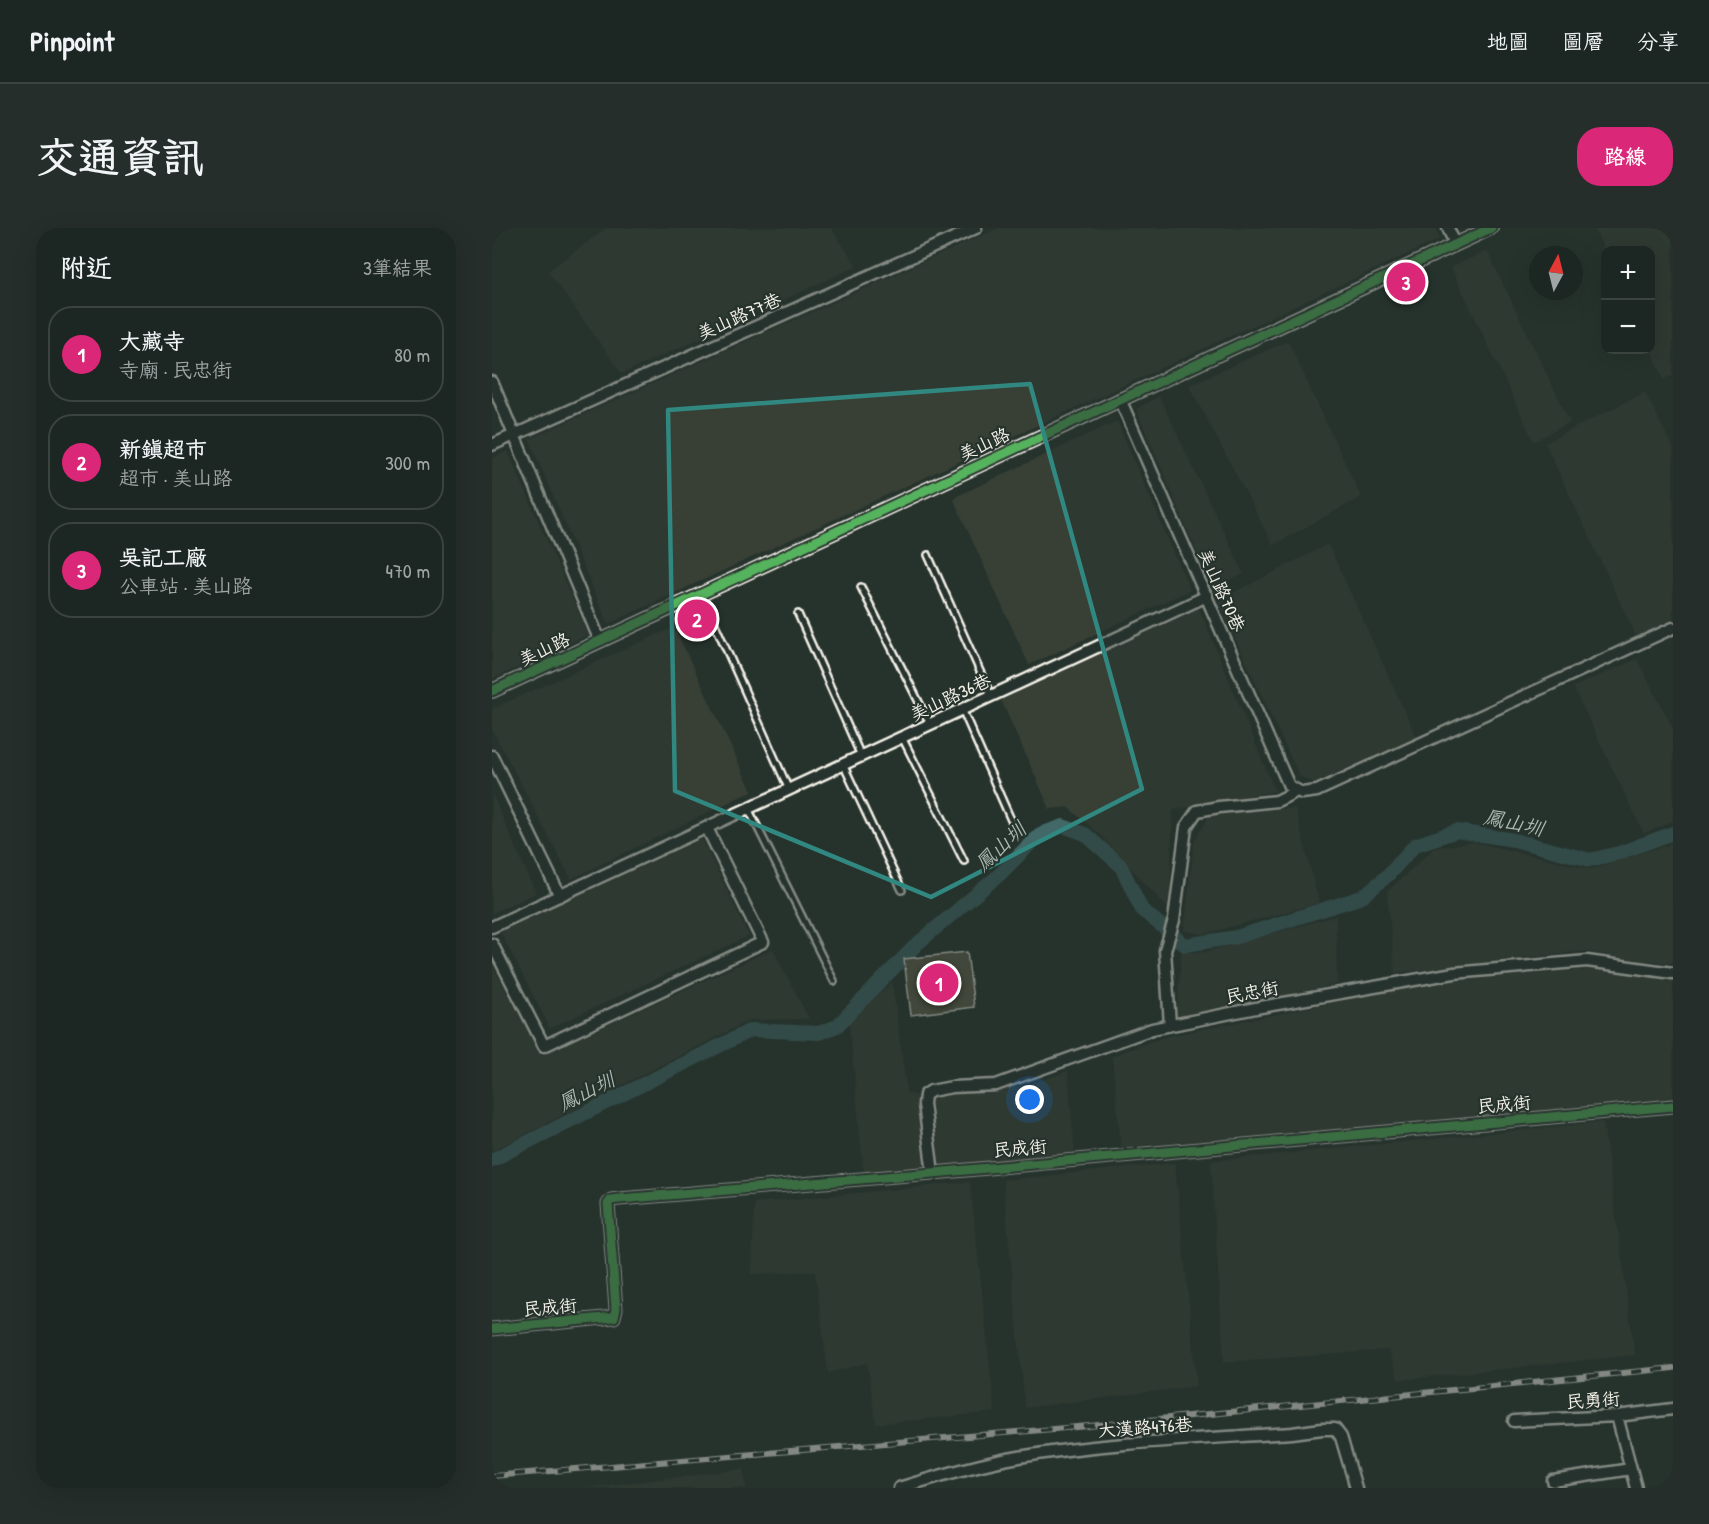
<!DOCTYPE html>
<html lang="zh-TW">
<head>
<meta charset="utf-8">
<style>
	:root { --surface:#1c2622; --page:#252e2a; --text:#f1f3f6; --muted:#a0a5a5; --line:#3a4340; --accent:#db2777 }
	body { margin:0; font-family:"Patrick Hand","LXGW WenKai TC",sans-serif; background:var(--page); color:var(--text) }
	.controls { position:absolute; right:18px; top:18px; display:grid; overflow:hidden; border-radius:12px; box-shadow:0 6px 24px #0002 }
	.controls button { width:54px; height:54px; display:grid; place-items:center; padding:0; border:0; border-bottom:2px solid var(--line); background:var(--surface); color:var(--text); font:30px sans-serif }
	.compass { position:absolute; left:1037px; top:18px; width:54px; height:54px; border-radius:50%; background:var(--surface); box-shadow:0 6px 24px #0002; rotate:7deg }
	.you { position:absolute; left:538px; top:872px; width:21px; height:21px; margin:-15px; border:4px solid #fff; border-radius:50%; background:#1a73e8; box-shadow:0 0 0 9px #1a73e833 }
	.badge { display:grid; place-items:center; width:39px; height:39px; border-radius:50%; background:var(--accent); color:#fff; font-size:20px; font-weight:700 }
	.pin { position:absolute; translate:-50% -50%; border:3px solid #fff; box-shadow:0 2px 6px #0006 }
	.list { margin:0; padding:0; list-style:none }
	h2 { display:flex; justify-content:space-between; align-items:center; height:78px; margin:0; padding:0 24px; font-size:26px }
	h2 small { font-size:20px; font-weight:400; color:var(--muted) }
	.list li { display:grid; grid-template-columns:39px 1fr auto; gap:18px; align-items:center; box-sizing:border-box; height:96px; margin:0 12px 12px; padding:0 12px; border:2px solid var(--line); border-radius:24px }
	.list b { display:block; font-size:22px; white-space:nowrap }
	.list p { margin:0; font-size:20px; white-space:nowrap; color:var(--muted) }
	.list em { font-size:20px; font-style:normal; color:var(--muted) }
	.map { position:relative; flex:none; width:1181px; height:1260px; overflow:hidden; border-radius:24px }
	header { display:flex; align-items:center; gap:36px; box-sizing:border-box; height:84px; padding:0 30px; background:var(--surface); border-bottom:2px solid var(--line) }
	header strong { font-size:28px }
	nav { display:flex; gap:33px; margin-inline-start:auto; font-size:21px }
	.intro { display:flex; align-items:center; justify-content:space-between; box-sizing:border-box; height:144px; padding:0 36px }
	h1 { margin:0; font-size:42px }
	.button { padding:15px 27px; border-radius:24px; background:var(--accent); color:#fff; font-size:21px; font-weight:700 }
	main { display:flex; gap:36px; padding:0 36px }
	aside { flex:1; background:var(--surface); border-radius:24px; box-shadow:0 6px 24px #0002 }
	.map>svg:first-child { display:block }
	.built { fill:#384036 }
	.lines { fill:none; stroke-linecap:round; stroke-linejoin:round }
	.canal { stroke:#436867; stroke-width:14 }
	.building { fill:#635f4c; stroke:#f4f1e8; stroke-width:1.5 }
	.service-casing { stroke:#f4f1e8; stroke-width:10 }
	.minor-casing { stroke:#f4f1e8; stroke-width:15 }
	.tertiary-casing { stroke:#f4f1e8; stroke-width:16 }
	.service { stroke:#26332d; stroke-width:5 }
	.minor { stroke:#26332d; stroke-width:10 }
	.tertiary { stroke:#26332d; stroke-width:12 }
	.rail-casing { stroke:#f4f1e8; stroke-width:6 }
	.rail { stroke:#26332d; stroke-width:4; stroke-dasharray:11; stroke-linecap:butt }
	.cycleway-casing { stroke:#26332d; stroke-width:13 }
	.cycleway { stroke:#56b35d; stroke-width:9 }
	.marked { fill:none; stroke:#318880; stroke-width:4.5; stroke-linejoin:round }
	.labels { text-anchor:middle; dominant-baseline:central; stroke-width:4.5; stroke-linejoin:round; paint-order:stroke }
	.street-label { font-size:18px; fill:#f4f1e8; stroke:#26332d }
	.water-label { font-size:20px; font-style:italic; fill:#adbab4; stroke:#26332d }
</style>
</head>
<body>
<header>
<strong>Pinpoint</strong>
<nav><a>地圖</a><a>圖層</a><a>分享</a></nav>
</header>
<div class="intro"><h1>交通資訊</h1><a class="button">路線</a></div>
<main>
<aside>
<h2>附近<small>3筆結果</small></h2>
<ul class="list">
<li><span class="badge">1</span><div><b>大藏寺</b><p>寺廟 · 民忠街</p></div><em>80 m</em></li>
<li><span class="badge">2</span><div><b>新鎮超市</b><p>超市 · 美山路</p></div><em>300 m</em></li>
<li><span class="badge">3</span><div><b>吳記工廠</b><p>公車站 · 美山路</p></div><em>470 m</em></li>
</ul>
</aside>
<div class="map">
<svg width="1181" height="1260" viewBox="0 0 1181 1260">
	<rect width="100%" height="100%" fill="#26332d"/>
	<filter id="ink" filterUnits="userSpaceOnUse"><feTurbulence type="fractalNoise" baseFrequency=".0167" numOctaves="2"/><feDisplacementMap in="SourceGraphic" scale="12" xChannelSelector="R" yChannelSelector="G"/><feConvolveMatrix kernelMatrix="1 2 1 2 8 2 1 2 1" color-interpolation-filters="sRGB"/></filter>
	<g filter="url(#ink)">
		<path class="built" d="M 115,0 L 339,0 L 365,38 L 130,146 L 56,43 Z
			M 507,0 L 944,0 L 948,11 L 116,396 L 37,211 Z
			M 1102,0 L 1181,0 L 1181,147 L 1172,151 L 1159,121 L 1158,22 L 1114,22 L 1113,24 Z
			M 995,23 L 1078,194 L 1042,214 L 959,39 Z
			M 796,113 L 869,269 L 781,317 L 697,157 Z
			M 1153,164 L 1181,220 L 1181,393 L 1145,410 L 1053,215 Z
			M 667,168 L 752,346 L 720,359 L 644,181 Z
			M 625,193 L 698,362 L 537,437 L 461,270 Z
			M 16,223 L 96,407 L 0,451 L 0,231 Z
			M 836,316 L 925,510 L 822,555 L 807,548 L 726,373 Z
			M 707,380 L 783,563 L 681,582 L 677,681 L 610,609 L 576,579 L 558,581 L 509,472 Z
			M 182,399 L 260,563 L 79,651 L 0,501 L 0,481 Z
			M 1145,431 L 1181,500 L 1181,593 L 1152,606 L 1081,459 Z
			M 0,566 L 44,665 L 0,685 Z
			M 803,580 L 827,675 L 712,706 L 692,703 L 702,614 L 719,585 Z
			M 210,611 L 257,708 L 58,800 L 8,703 Z
			M 981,614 L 1099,641 L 1181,615 L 1181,735 L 1141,732 L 1093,723 L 903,745 L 895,664 L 942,620 Z
			M 844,688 L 845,756 L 685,790 L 689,724 L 713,724 Z
			M 281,721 L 317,791 L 258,792 L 0,923 L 0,737 L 50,827 Z
			M 1098,741 L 1181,751 L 1181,872 L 629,920 L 620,828 L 672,809 L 939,755 Z
			M 400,754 L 415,865 L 425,868 L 435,941 L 372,947 L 357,794 Z
			M 576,843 L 583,928 L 447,939 L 439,867 L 447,864 L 531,859 Z
			M 1111,894 L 1143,1127 L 906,1152 L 896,1122 L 732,1134 L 719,933 Z
			M 683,935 L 705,1158 L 533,1180 L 511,952 Z
			M 478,954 L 503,1184 L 384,1196 L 375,1135 L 336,1145 L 323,1043 L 260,1046 L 262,975 Z
			M 252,1241 L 254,1260 L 93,1260 L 251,1241 Z"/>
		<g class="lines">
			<path class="canal" d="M 0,932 L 259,802 L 327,805 L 345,798 L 425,716 L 507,647 L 548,606 L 571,598 L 593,606 L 629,638 L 650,682 L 693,717 L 745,709 L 870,669 L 895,648 L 923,617 L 965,603 L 1022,612 L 1098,632 L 1127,625 L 1181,605"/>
		</g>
		<path class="building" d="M 475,724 L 482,779 L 419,787 L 412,731 Z"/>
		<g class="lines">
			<defs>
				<path id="service" d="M 436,327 L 499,468
					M 369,359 L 438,496
					M 210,367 L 297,562
					M 306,386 L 369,528
					M 470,481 L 519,592
					M 410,509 L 472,633
					M 351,536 L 410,662
					M 256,580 L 342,753"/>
				<path id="minor" d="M 956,0 L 963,16
					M 0,154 L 108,413
					M 628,171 L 797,558 L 810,565 L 825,563 L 1181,400
					M 0,217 L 484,0
					M 0,528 L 68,668
					M 0,699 L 715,368
					M 0,716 L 52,818 L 271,714 L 215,600
					M 678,797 L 673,722 L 682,692 L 694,599 L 705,583 L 727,579 L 785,573 L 805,563
					M 441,945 L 432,876 L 433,867 L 439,863 L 460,859 L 504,857 L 660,801 L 769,779 L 962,745 L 1095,733 L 1181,745
					M 0,1101 L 122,1089 L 124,1081 L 116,976 L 119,972 L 127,971 L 441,945 L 1181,878
					M 1125,1188 L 1144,1260
					M 1022,1193 L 1125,1188 L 1181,1181
					M 1061,1253 L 1139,1241
					M 407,1260 C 446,1248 486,1236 527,1229 C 617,1214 709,1211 800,1205 L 830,1201 L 843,1201 L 849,1209 L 864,1260"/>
				<path id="tertiary" d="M 0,463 L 999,0"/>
			</defs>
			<use href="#service" class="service-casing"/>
			<use href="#minor" class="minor-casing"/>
			<use href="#tertiary" class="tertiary-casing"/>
			<use href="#service" class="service"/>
			<use href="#minor" class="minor"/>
			<use href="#tertiary" class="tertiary"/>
			<defs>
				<path id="rail" d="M 0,1248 L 597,1198 L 1181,1140"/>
			</defs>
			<use href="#rail" class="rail-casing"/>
			<use href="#rail" class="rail"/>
			<defs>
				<path id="cycleway" d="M 0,463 L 999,0
					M 0,1101 L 122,1089 L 124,1081 L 116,976 L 119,972 L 127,971 L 441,945 L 1181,878"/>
			</defs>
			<use href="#cycleway" class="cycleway-casing"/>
			<use href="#cycleway" class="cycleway"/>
		</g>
	</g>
	<path d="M0 0H1181V1260H0ZM 538,156 L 650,561 L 439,669 L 183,563 L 176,182 Z" fill="#26332d" fill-opacity=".55" fill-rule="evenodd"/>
	<path class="marked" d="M 538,156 L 650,561 L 439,669 L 183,563 L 176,182 Z"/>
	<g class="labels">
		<g class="street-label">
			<text transform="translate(247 88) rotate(-24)">美山路77巷</text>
			<text transform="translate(492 216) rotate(-25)">美山路</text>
			<text transform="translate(730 362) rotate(66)">美山路70巷</text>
			<text transform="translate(52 421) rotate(-25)">美山路</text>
			<text transform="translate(458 469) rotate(-25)">美山路36巷</text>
			<text transform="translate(760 764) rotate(-11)">民忠街</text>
			<text transform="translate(1012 876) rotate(-5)">民成街</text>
			<text transform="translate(528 920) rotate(-5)">民成街</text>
			<text transform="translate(58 1079) rotate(-5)">民成街</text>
			<text transform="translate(1101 1172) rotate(-4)">民勇街</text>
			<text transform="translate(653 1199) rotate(-4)">大漢路476巷</text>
		</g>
		<g class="water-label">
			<text transform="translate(1022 594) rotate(12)">鳳山圳</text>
			<text transform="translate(508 618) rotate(-43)">鳳山圳</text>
			<text transform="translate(94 863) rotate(-27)">鳳山圳</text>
		</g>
	</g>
</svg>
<div class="controls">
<button>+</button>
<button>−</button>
</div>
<svg class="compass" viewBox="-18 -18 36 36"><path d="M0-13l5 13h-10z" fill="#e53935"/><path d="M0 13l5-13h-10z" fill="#a0a5a5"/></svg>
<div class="you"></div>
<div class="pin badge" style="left:447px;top:755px">1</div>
<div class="pin badge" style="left:205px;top:391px">2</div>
<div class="pin badge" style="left:914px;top:54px">3</div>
</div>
</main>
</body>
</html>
